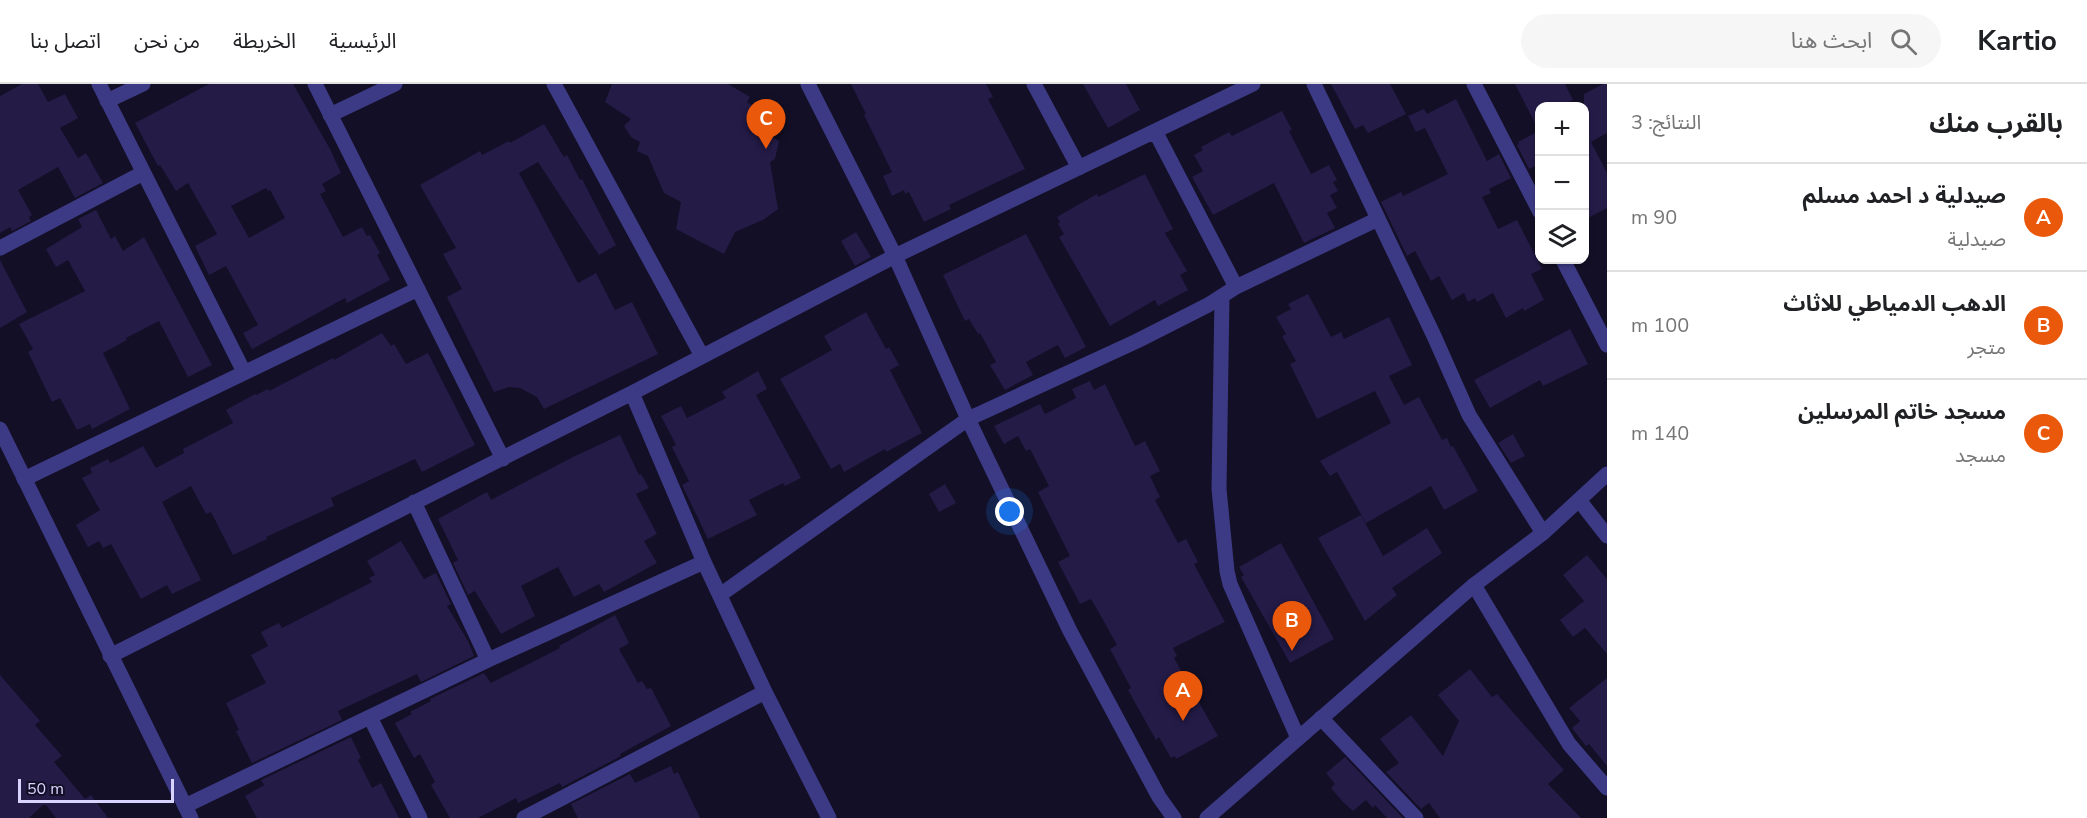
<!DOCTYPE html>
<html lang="ar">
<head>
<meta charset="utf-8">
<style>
	:root { --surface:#fff; --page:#f6f6f6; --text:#202124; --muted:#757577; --line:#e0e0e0; --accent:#ea580c }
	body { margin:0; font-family:"Nunito Sans","Noto Sans Arabic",sans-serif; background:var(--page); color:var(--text); direction:rtl }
	.controls { position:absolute; right:18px; top:18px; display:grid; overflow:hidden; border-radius:12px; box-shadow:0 2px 4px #0004 }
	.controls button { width:54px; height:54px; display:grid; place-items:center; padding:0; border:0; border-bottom:2px solid var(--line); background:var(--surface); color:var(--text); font:30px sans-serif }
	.scale { position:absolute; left:18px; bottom:15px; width:156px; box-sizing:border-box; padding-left:6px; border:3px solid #d9d4ff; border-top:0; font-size:16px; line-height:21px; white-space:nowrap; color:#d9d4ff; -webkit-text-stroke:4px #130f26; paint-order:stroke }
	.you { position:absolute; left:1010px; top:428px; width:21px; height:21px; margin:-15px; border:4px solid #fff; border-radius:50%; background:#1a73e8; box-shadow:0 0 0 9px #1a73e833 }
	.badge { display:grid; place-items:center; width:39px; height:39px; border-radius:50%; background:var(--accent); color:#fff; font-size:20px; font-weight:700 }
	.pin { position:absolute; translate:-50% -50px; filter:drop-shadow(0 2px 3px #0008) }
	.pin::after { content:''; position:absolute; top:32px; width:21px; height:18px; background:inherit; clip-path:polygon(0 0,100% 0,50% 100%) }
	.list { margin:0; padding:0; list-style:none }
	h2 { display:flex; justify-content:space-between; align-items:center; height:78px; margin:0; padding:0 24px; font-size:26px }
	h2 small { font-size:20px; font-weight:400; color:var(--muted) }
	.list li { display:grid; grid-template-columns:39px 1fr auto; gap:18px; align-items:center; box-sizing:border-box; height:108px; padding:0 24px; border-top:2px solid var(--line) }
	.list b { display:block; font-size:22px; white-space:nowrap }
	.list p { margin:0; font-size:20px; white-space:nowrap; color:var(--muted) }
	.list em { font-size:20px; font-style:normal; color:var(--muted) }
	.icon { flex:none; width:33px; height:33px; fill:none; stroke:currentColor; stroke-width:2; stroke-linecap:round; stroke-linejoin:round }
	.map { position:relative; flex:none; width:1607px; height:734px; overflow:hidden; direction:ltr }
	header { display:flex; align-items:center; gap:36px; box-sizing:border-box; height:84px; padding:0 30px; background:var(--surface); border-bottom:2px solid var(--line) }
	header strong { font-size:28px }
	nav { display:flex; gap:33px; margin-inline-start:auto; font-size:21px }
	.search { width:420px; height:54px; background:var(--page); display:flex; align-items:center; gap:15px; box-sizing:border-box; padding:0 21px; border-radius:33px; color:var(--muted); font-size:22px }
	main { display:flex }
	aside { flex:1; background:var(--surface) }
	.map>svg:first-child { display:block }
	.building { fill:#241b47; fill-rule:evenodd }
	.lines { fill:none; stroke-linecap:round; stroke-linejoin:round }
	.minor { stroke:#3d3a85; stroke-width:15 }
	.tertiary { stroke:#3d3a85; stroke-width:15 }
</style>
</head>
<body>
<header>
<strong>Kartio</strong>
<div class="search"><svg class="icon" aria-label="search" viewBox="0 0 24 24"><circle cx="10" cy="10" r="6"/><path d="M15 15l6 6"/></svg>ابحث هنا</div>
<nav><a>الرئيسية</a><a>الخريطة</a><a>من نحن</a><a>اتصل بنا</a></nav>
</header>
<main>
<aside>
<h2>بالقرب منك<small>النتائج: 3</small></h2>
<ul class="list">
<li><span class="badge">A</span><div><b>صيدلية د احمد مسلم</b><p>صيدلية</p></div><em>90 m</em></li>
<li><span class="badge">B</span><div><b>الدهب الدمياطي للاثاث</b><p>متجر</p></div><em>100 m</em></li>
<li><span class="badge">C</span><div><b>مسجد خاتم المرسلين</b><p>مسجد</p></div><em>140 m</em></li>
</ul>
</aside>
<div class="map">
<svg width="1607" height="734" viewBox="0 0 1607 734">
	<rect width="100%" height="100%" fill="#130f26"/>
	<path class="building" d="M 22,0 L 38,0 L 48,18 L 65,10 L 78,34 L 60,44 L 78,74 L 86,69 L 103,99 L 75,114 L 58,83 L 18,106 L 32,131 L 29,133 L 31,137 L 12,147 L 10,143 L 0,149 L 0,12 Z
		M 209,0 L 293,0 L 330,65 L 341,89 L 322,100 L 326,107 L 320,110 L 343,153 L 362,143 L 367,152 L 370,151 L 380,169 L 377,171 L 390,196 L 347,219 L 345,214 L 252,265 L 243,249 L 258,241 L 233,195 L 226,182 L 209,191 L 195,162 L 217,150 L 188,99 L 176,107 L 160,81 L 158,82 L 135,39 ZM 266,104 L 268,107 L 270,106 L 285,134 L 249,154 L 231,122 Z
		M 612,0 L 728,0 L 750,13 L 747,18 L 768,30 L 761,46 L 779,57 L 775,75 L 770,78 L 778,125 L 763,136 L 735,148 L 724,170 L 676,145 L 681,118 L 664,109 L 648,72 L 637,67 L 640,58 L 631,53 L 624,42 L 631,35 L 605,18 Z
		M 851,0 L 986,0 L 993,13 L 988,15 L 1025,85 L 949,121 L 951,125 L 924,138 L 909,108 L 905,110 L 904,106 L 892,112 L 883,92 L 892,88 L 864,31 L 866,30 Z
		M 1083,0 L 1126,0 L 1140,26 L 1108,44 Z
		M 1331,0 L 1390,0 L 1406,30 L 1368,49 L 1363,41 L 1355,45 Z
		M 1515,0 L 1565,0 L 1573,16 L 1561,22 L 1539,22 L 1539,80 L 1529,85 L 1517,61 L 1519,60 L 1518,58 L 1539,47 Z
		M 1603,0 L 1607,0 L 1607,49 L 1591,58 L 1607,89 L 1607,124 L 1584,136 L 1584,10 Z
		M 1456,15 L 1487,77 L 1499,70 L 1511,94 L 1489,105 L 1491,109 L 1482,113 L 1498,145 L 1517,136 L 1542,185 L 1531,190 L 1544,216 L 1524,227 L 1523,224 L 1506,234 L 1493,209 L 1477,218 L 1475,214 L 1468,218 L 1464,209 L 1452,216 L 1439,192 L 1431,197 L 1415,167 L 1407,172 L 1381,118 L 1401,108 L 1403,112 L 1448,90 L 1425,44 L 1416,48 L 1408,32 L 1424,25 L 1427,30 Z
		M 1282,27 L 1292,46 L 1289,47 L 1311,90 L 1329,81 L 1337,96 L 1333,98 L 1338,107 L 1330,111 L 1337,124 L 1327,129 L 1335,144 L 1304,159 L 1274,99 L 1213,131 L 1192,93 L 1203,87 L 1194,71 L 1203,66 L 1201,63 L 1229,48 L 1232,52 Z
		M 544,40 L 564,73 L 567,71 L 580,96 L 582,95 L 616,161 L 599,171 L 538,78 L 519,89 L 578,199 L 596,189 L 615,226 L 632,218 L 658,270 L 544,325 L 537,313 L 520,304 L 509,303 L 494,308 L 447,213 L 462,205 L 443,170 L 456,164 L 420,101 L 480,67 L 482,71 L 509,57 L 510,59 Z
		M 1145,90 L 1173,145 L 1165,149 L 1187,187 L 1180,191 L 1188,206 L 1158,222 L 1155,216 L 1110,242 L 1059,153 L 1064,150 L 1058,140 L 1060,138 L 1057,133 L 1097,110 L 1098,113 Z
		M 96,126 L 111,155 L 115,152 L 123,167 L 144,153 L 212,281 L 188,293 L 159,237 L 126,254 L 127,256 L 103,269 L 130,325 L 92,345 L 90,340 L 77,346 L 60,314 L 52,318 L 28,268 L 33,265 L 19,240 L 85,207 L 68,176 L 56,183 L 46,165 L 82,143 L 78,135 Z
		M 856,148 L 871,173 L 855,182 L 841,157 Z
		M 1026,150 L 1086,263 L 1065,274 L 1058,261 L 1026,278 L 1033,291 L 1005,306 L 990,281 L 996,278 L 980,249 L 978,250 L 969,235 L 965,237 L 943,191 Z
		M 0,176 L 27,228 L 0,244 Z
		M 1308,210 L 1331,253 L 1341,248 L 1344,255 L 1389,233 L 1412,281 L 1389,292 L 1404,321 L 1419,313 L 1442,356 L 1447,354 L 1451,363 L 1453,362 L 1478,407 L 1444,426 L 1431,402 L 1366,439 L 1337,388 L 1330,392 L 1320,377 L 1391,339 L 1375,307 L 1317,335 L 1290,280 L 1296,277 L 1282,252 L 1286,250 L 1276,233 L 1291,225 L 1288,220 Z
		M 866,228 L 886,265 L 889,263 L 899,281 L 890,286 L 922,349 L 886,368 L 885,365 L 844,388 L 840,380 L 831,385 L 780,295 L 832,266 L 824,252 Z
		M 1570,245 L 1588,280 L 1543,302 L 1540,296 L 1490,324 L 1474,296 Z
		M 382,249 L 391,262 L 394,260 L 406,280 L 428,269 L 475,361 L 422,388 L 415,375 L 331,414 L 334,422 L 266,453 L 267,455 L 233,471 L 211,428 L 206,430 L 191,402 L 162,418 L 201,496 L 172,510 L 167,501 L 141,515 L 111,460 L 103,464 L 99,457 L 88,463 L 76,441 L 100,426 L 82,394 L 92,389 L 90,384 L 108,375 L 110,379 L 123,373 L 143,362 L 156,384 L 184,369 L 183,365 L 233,339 L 226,326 L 255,310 L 256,311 L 268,305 L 269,307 L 333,274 L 334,276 Z
		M 758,287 L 767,305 L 756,311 L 801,394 L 785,402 L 783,399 L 749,416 L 757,431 L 708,455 L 682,401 L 689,397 L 672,363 L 676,361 L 661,332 L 681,322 L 687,334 L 726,314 L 722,308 Z
		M 1090,297 L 1094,306 L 1105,300 L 1135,362 L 1145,357 L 1160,387 L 1150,392 L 1160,413 L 1155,416 L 1178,459 L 1186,455 L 1198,478 L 1194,480 L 1225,538 L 1173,564 L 1177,572 L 1174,574 L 1218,652 L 1176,675 L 1175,672 L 1171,674 L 1159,653 L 1156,656 L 1128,606 L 1131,604 L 1110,565 L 1117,561 L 1098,527 L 1091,515 L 1080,520 L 1058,478 L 1070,472 L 1038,408 L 1049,402 L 1030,365 L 1026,367 L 1018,352 L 1004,360 L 994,342 L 1040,320 L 1045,330 L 1076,314 L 1072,305 Z
		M 1513,350 L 1525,372 L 1511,379 L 1498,359 Z
		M 620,351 L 639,391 L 641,390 L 649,404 L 636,410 L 657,450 L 644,457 L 657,479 L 604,508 L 599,500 L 574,513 L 558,483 L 521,502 L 535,532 L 501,550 L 475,507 L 468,511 L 453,479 L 458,476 L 438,435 L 487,408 L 491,416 L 573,373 Z
		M 945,400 L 956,419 L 939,428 L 929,410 Z
		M 1361,431 L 1383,472 L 1427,444 L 1442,469 L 1392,504 L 1397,511 L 1365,537 L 1318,454 Z
		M 401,457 L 424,495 L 436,489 L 451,520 L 447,522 L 468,557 L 474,572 L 421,598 L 417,590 L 338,627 L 342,636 L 252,679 L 236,647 L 239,646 L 226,619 L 266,599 L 251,571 L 268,562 L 261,548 L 279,539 L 282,544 L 372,498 L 369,494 L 375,491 L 367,477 Z
		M 1281,459 L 1334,555 L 1290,579 L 1241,493 L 1244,491 L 1239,483 Z
		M 1587,471 L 1607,495 L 1607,570 L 1585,544 L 1573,553 L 1560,536 L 1584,517 L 1563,491 Z
		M 615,531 L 629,559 L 619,565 L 638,599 L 642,597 L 647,605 L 651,604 L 671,642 L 620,670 L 621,672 L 562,703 L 560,699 L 518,719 L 516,714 L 478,734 L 450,734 L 431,701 L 435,698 L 420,670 L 414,674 L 395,639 L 412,630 L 410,628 L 431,617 L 430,615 L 484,589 L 491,599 L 560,564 L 559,562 Z
		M 1470,585 L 1492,613 L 1497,610 L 1564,686 L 1548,700 L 1581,734 L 1440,734 L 1429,719 L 1421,725 L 1386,688 L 1399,679 L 1380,655 L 1411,631 L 1443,672 L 1459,637 L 1438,611 Z
		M 0,591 L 40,637 L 35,641 L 62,672 L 54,678 L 85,715 L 91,711 L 108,734 L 56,734 L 46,721 L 43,721 L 29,734 L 0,734 Z
		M 1607,594 L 1607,682 L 1589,660 L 1586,662 L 1572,644 L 1580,637 L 1569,624 Z
		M 351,653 L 361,674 L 358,676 L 372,704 L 381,699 L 399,734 L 257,734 L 245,712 L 264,701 L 261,696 Z
		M 1345,673 L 1403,734 L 1387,734 L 1375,721 L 1373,724 L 1366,716 L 1353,727 L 1342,717 L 1331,704 L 1335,700 L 1326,689 Z
		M 671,682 L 674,690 L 678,688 L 700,734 L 578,734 L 571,720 L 630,690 L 635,699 Z"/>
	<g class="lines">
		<path class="minor" d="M 99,0 L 244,288
			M 315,0 L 503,375
			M 554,0 L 702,272
			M 808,0 L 895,172 L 968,335 L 1070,547 L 1159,713 L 1174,734
			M 1034,0 L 1079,84
			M 1314,0 L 1434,252 L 1469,331 L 1543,449
			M 1474,0 L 1540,128
			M 107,17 L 143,0
			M 330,31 L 395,0
			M 1155,47 L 1236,203
			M 0,164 L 143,89
			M 1563,176 L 1607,261
			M 1222,212 L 1219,405 L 1227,487 L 1230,500 L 1298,654
			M 632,309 L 704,478 L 765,608 L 829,734
			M 24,395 L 418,205
			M 1579,416 L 1607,452
			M 414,418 L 488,576
			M 1474,501 L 1569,660 L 1607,704
			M 720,511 L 968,335 L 1137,257 L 1208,221 L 1236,203 L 1378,135
			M 110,572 L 632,309 L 895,172 L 1253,0
			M 370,633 L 420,734
			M 1321,634 L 1416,734
			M 185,722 L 488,576 L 704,478
			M 524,734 L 765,608"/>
		<path class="tertiary" d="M 0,345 L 191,734
			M 1207,734 L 1474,501 L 1543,449 L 1607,390"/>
	</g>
</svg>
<div class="controls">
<button>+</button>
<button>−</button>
<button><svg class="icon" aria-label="layers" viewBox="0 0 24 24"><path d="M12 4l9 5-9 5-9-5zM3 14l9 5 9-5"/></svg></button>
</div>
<div class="scale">50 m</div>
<div class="you"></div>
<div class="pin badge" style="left:1183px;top:637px">A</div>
<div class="pin badge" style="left:1292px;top:567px">B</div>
<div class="pin badge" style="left:766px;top:65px">C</div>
</div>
</main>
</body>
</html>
